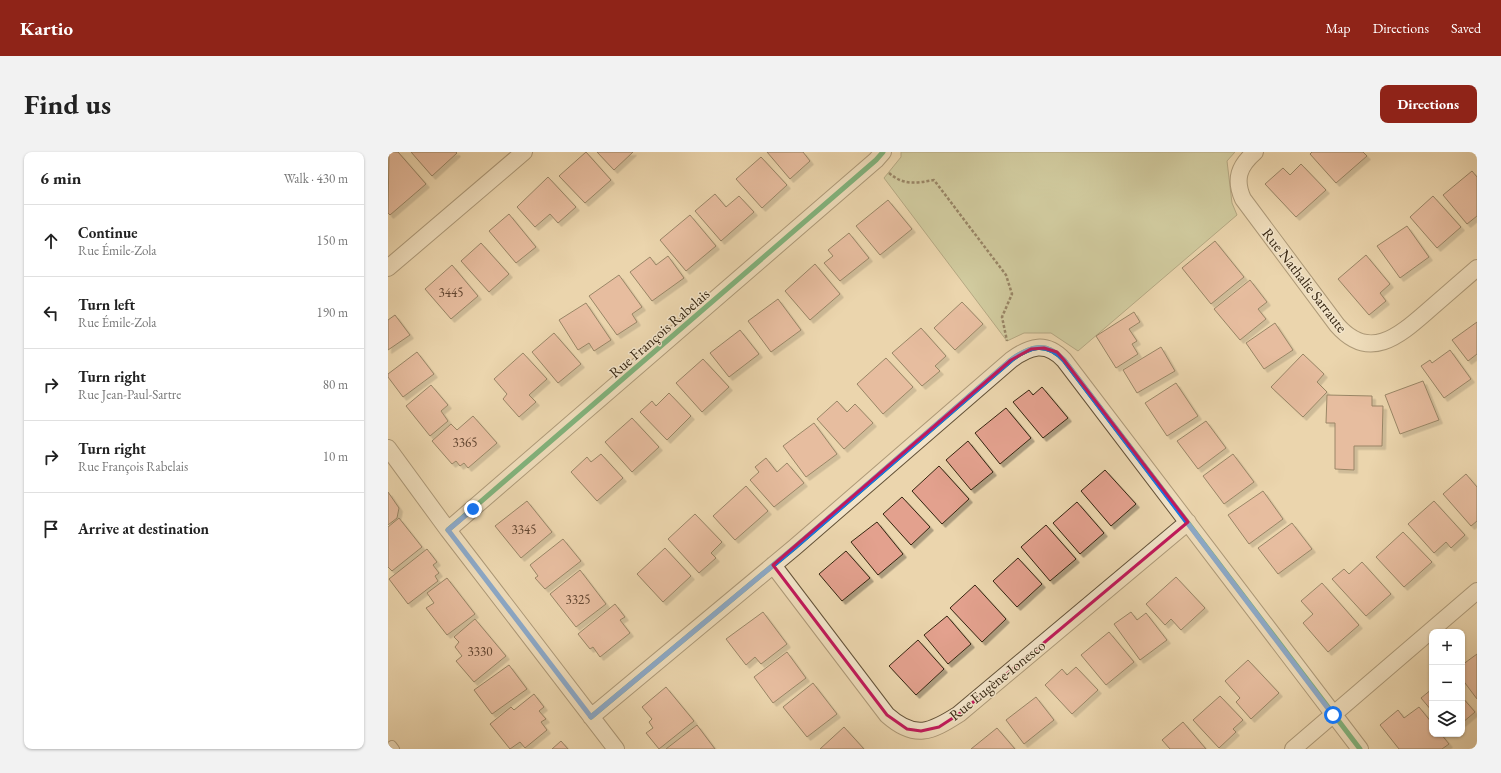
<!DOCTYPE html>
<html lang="en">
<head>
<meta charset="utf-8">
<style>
	:root { --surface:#fff; --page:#f2f2f2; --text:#222; --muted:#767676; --line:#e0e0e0; --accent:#8f2418 }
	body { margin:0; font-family:"EB Garamond",serif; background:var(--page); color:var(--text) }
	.controls { position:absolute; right:12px; bottom:12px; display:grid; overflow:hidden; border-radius:8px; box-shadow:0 1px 3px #0004 }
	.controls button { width:36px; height:36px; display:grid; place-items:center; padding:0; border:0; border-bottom:1px solid var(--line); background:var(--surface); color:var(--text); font:20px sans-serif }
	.stop { position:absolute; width:12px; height:12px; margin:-9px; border:3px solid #1a73e8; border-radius:50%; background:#fff }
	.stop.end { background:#1a73e8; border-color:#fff; box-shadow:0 1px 4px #0008 }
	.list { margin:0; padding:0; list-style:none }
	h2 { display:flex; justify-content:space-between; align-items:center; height:52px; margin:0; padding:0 16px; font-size:17px }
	h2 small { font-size:13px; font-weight:400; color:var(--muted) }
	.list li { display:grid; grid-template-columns:26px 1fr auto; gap:12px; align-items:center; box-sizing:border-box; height:72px; padding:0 16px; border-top:1px solid var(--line) }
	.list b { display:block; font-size:15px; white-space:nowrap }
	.list p { margin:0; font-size:13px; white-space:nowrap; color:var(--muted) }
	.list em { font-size:13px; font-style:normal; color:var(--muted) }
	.icon { flex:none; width:22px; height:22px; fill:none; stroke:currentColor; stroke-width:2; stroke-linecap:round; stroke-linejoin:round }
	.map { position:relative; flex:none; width:1089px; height:597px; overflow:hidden; border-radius:8px }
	header { display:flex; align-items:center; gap:24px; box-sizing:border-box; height:56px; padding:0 20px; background:var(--accent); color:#fff }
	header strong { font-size:19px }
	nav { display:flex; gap:22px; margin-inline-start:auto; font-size:14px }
	.intro { display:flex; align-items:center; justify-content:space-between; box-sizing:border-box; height:96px; padding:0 24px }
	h1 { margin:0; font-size:28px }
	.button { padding:10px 18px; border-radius:8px; background:var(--accent); color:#fff; font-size:14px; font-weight:700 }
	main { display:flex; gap:24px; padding:0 24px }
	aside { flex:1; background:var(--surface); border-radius:8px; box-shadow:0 1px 3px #0004 }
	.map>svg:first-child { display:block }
	.green { fill:#b2be8e; stroke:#747250 }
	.building { fill:#e3a18e; stroke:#362611; filter:url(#shadow) }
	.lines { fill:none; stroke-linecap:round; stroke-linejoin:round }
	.service-casing { stroke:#635238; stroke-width:10 }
	.minor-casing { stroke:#635238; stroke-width:18 }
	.path { stroke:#362611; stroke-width:2.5; stroke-dasharray:3 2; stroke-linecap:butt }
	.service { stroke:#f2e4ca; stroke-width:8 }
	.minor { stroke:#f2e4ca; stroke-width:16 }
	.cycleway-casing { stroke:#f2e4ca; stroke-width:8 }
	.cycleway { stroke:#00873e; stroke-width:5 }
	.route { stroke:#1a73e8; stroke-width:5 }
	.marked { fill:none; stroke:#c2185b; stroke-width:3; stroke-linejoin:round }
	.labels { text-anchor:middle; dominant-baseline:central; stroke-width:3; stroke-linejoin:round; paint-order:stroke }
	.number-label { font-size:13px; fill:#614530 }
	.street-label { font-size:15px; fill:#362611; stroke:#f2e4ca }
</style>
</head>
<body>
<header>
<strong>Kartio</strong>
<nav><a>Map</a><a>Directions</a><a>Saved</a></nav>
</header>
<div class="intro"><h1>Find us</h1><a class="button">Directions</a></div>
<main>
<aside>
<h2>6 min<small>Walk · 430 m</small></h2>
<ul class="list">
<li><svg class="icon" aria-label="ahead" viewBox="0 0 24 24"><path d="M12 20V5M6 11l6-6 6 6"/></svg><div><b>Continue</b><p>Rue Émile-Zola</p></div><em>150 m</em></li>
<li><svg class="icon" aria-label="left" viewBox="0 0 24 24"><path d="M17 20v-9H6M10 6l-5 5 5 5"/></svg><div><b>Turn left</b><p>Rue Émile-Zola</p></div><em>190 m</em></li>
<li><svg class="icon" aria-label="right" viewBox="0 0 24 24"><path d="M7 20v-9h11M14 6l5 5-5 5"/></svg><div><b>Turn right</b><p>Rue Jean-Paul-Sartre</p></div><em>80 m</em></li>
<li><svg class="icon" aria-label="right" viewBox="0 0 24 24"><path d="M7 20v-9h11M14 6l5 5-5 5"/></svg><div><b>Turn right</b><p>Rue François Rabelais</p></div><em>10 m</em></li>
<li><svg class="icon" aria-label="arrive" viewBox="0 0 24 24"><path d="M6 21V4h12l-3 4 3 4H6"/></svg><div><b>Arrive at destination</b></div></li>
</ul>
</aside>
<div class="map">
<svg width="1089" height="597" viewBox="0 0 1089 597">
	<defs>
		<filter id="shadow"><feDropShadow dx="3.5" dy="3.5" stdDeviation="0" flood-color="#0004"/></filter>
	</defs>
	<rect width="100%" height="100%" fill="#ebd5ad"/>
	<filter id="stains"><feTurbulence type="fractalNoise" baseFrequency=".005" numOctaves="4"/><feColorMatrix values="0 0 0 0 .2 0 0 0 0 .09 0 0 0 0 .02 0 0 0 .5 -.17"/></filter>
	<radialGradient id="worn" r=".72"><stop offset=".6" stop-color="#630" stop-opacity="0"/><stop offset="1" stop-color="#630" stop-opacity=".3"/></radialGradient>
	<path class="green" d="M 513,0 L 847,0 L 839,9 L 844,51 L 849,63 L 690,199 L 663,181 L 636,181 L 619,189 L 496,26 L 513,5 Z"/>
	<path class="building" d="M 1,0 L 10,0 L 38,32 L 2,63 L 0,61 Z
		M 23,0 L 68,0 L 69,1 L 44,24 Z
		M 198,0 L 223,28 L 197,51 L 171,24 Z
		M 209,0 L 245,0 L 226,18 Z
		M 379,0 L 415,0 L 422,9 L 402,27 Z
		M 924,0 L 975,0 L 979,4 L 948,31 L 922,2 Z
		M 373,5 L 399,33 L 374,56 L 348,27 Z
		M 913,12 L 938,38 L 908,65 L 877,32 L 895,16 L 902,23 Z
		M 1084,19 L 1089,25 L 1089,64 L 1079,72 L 1055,43 Z
		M 160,25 L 188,55 L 170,71 L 162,62 L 147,75 L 129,55 Z
		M 327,42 L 338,55 L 351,44 L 366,60 L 333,89 L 307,59 Z
		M 1045,44 L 1073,75 L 1049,96 L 1022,65 Z
		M 500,48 L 524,77 L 492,103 L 468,74 Z
		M 121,62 L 148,95 L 128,111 L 101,79 Z
		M 302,63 L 328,94 L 298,119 L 272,88 Z
		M 1019,74 L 1041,105 L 1012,126 L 989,94 Z
		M 461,81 L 481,106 L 452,129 L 436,111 L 445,104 L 440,98 Z
		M 827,89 L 856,125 L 823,152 L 794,116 Z
		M 93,91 L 121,122 L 101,140 L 73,109 Z
		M 978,103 L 1002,132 L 992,141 L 998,149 L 981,163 L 950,127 Z
		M 280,104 L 296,126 L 264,149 L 242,120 L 262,105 L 268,113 Z
		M 427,112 L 452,142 L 422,168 L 397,139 Z
		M 64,113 L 90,144 L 63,167 L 37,137 Z
		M 231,123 L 254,155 L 244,162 L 249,170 L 229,183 L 201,144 Z
		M 862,128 L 879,150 L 870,157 L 878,167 L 852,188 L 826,157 Z
		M 390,147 L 413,178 L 383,200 L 360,169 Z
		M 574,150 L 595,172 L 567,198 L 546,176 Z
		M 198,151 L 223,188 L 206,199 L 201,191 L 190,198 L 171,168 Z
		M 746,160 L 752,170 L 741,177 L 749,189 L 744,192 L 750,202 L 728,216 L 708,184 Z
		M 7,163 L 22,183 L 0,198 L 0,168 Z
		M 1089,170 L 1089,202 L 1080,209 L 1064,188 Z
		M 887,171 L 905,198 L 876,217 L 858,191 Z
		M 533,176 L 558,204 L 547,214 L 552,219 L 534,234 L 504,201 Z
		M 352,178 L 371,202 L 341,225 L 322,201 Z
		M 166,181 L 193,212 L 170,231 L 144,200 Z
		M 773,195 L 787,219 L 749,241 L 735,218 Z
		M 1062,198 L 1083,227 L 1056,246 L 1033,214 L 1042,208 L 1044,211 Z
		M 29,200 L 46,222 L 15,245 L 0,225 L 0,222 Z
		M 135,201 L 159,227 L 141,243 L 148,250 L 131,265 L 115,247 L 119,242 L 106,227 Z
		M 915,202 L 936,222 L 929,230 L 939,240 L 915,265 L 883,235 Z
		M 498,206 L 525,235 L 495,262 L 469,232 Z
		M 315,207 L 341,235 L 314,260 L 288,231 Z
		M 1035,229 L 1051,268 L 1012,282 L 997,243 Z
		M 788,231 L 810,264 L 779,284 L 757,251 Z
		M 43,233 L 60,253 L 53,259 L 60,269 L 42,284 L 18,254 Z
		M 654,235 L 680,266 L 655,286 L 625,250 L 641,238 L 645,243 Z
		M 281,241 L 303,264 L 279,288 L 252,260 L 264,249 L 268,254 Z
		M 939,243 L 984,244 L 984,254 L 995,254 L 994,294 L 966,294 L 966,318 L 947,317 L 947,271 L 938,271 Z
		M 449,249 L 459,260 L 467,252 L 485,271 L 456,297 L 429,267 Z
		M 618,256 L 643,286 L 612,312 L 587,281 Z
		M 85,264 L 109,291 L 80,316 L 76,311 L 72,314 L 68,309 L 64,312 L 44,289 L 63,272 L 69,278 Z
		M 244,266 L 271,295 L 244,320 L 217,290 Z
		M 818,269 L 838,296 L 810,317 L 789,289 Z
		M 426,271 L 449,302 L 418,325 L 395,294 Z
		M 580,289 L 605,320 L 583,338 L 558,308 Z
		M 213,302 L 235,326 L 209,349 L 183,320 L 199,305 L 203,310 Z
		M 845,302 L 866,330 L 836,352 L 815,324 Z
		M 378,306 L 389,320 L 399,311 L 416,331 L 386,355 L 362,328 L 371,320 L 367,315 Z
		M 551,314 L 581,347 L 554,372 L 524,339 Z
		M 717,318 L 748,352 L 723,374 L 693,339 Z
		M 1078,322 L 1089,335 L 1089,369 L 1083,374 L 1055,342 Z
		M 358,334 L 380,359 L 347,388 L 325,364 Z
		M 875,339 L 895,367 L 861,392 L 840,363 Z
		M 0,340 L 11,356 L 9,366 L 0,373 Z
		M 514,345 L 542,375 L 523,393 L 495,362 Z
		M 139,349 L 164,380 L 133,406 L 107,374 Z
		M 1046,349 L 1077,383 L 1063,396 L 1058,390 L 1046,401 L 1020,372 Z
		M 689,350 L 716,381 L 692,402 L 665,371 Z
		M 307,362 L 334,390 L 323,401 L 328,406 L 311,421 L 280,387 Z
		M 11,366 L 34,395 L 4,419 L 0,415 L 0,375 Z
		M 489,370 L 515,402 L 490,423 L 463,390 Z
		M 904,371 L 924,397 L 890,422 L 870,396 Z
		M 658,373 L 688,407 L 662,429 L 633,395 Z
		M 1015,380 L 1044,410 L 1016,435 L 988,405 Z
		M 175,387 L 193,409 L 157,437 L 147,426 L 150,424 L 142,413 Z
		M 277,396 L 303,424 L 275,450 L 249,422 Z
		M 39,397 L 49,410 L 45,413 L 51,421 L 47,424 L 50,429 L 20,452 L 1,427 Z
		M 458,399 L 482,426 L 454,449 L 431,422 Z
		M 630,406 L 654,432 L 629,455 L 605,429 Z
		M 974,410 L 1003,442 L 978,464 L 944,427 L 956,417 L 961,422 Z
		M 192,418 L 218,452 L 188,475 L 162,442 Z
		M 788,425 L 817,456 L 793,478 L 783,467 L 777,473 L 758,452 Z
		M 59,426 L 87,462 L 59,483 L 38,456 L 46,451 L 39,441 Z
		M 934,431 L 971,473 L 940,500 L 915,471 L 925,462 L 913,449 Z
		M 587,433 L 618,467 L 594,490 L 562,456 Z
		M 227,452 L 237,465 L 232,468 L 242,481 L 212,505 L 205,495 L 202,497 L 190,482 Z
		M 375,460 L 399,492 L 373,512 L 367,505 L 358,513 L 338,487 Z
		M 743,460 L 749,468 L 758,461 L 779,488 L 752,508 L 726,472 Z
		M 559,464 L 583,492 L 560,512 L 536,483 Z
		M 87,467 L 118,504 L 86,530 L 68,509 L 74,504 L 67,495 L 71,490 L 66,485 Z
		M 721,480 L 746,510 L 718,533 L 693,503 Z
		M 530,488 L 556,517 L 528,543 L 501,514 Z
		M 399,500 L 418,526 L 385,551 L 366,525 Z
		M 1089,502 L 1089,547 L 1074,527 L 1074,513 Z
		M 860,508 L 891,541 L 863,567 L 848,550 L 852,546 L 837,529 Z
		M 121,513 L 139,537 L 104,562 L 86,538 Z
		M 688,515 L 710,538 L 684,562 L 657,533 L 674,517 L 679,523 Z
		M 425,531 L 449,562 L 419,585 L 395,555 Z
		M 278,535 L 306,569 L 271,597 L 258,581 L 265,576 L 261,570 L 264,567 L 254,555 Z
		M 1044,537 L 1044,559 L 1033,546 Z
		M 146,542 L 156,555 L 151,559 L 158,567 L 153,570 L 159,578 L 137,596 L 132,590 L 122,597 L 102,572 L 123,555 L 126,558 Z
		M 832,544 L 855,568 L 845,577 L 848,580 L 831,596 L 805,568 Z
		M 648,545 L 666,568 L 636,592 L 618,568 Z
		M 1074,545 L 1087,560 L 1074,571 Z
		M 1031,555 L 1044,571 L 1044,582 L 1053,582 L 1061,592 L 1054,597 L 1011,597 L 992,573 L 1010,558 L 1016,566 Z
		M 795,570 L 818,597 L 782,597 L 774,588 Z
		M 309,573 L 327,597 L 278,597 Z
		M 456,575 L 476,597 L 432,597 Z
		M 609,576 L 627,597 L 583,597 Z
		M 173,589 L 180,597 L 164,597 Z"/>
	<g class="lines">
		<defs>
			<path id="service" d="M 0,596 L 4,593 L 7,597"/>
			<path id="minor" d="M 867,0 C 851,14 846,27 855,47 L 949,173 C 983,212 1014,181 1043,156 C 1058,143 1074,129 1089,116
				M 0,116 L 136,0
				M 0,296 L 60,378 L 228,597
				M 60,378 L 488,8 L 495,0
				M 385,413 L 499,563 C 527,588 543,580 571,562 L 800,370
				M 203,565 L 407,395 L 623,208 C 642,194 658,189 676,208 L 972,597
				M 905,597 L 1089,439"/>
		</defs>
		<use href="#service" class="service-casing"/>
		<use href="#minor" class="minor-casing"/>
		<path class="path" d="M 501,21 C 516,34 529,31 546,28 L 618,123 L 624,142 L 614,165 L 619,189"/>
		<use href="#service" class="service"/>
		<use href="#minor" class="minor"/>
		<defs>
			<path id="cycleway" d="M 60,378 L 488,8 L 495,0
				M 203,565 L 407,395 L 623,208 C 642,194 658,189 676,208 L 972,597"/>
		</defs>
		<use href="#cycleway" class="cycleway-casing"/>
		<use href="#cycleway" class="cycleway"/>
	</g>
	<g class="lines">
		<path class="route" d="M 85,357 L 60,378 L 203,565 L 407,395 L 623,208 C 642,194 658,189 676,208 L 945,563"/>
	</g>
	<path d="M0 0H1089V597H0ZM 656,196 L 669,200 L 676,208 L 800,370 L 571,562 L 551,575 L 533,579 L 519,577 L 499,563 L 385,413 L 623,208 L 643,197 Z" fill="#ebd5ad" fill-opacity=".55" fill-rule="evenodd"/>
	<path class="marked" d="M 656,196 L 669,200 L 676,208 L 800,370 L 571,562 L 551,575 L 533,579 L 519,577 L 499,563 L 385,413 L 623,208 L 643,197 Z"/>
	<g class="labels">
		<g class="number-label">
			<text x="63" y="140">3445</text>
			<text x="77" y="290">3365</text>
			<text x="136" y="377">3345</text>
			<text x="190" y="447">3325</text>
			<text x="92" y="499">3330</text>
		</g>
		<g class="street-label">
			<text transform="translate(917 128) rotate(52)">Rue Nathalie Sarraute</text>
			<text transform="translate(271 181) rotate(-41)">Rue François Rabelais</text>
			<text transform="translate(609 528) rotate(-39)">Rue Eugène-Ionesco</text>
		</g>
	</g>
	<rect width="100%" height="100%" filter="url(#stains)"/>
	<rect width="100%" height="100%" fill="url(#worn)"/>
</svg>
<div class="controls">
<button>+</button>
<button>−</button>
<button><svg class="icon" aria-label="layers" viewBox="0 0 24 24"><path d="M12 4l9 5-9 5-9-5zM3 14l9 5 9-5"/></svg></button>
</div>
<div class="stop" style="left:945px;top:563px"></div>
<div class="stop end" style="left:85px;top:357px"></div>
</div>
</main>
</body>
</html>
